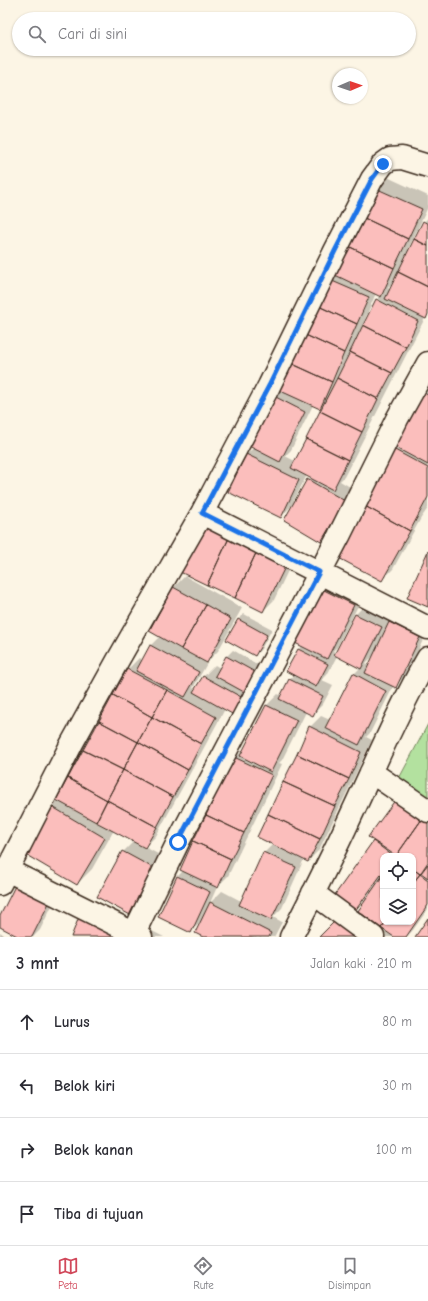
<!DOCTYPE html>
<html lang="id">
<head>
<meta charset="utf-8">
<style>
	:root { --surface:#fff; --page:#f2f2f3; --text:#2b2b33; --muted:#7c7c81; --line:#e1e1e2; --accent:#d1495b }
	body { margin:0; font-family:"Comic Neue",sans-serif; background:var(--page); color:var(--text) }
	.controls { position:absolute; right:12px; bottom:12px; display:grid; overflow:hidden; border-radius:8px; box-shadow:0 1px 3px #0004 }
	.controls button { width:36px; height:36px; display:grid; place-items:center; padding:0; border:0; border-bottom:1px solid var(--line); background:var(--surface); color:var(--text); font:20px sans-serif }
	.compass { position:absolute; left:332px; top:68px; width:36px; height:36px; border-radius:50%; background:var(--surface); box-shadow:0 1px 3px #0004; rotate:88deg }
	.stop { position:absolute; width:12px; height:12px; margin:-9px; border:3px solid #1a73e8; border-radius:50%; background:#fff }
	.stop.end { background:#1a73e8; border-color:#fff; box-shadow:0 1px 4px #0008 }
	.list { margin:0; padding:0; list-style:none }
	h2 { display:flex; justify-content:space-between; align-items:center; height:52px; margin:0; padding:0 16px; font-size:17px }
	h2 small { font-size:13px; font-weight:400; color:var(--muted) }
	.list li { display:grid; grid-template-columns:26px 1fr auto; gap:12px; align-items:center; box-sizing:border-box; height:64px; padding:0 16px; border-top:1px solid var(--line) }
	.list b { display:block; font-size:15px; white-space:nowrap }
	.list em { font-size:13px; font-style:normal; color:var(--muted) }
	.icon { flex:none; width:22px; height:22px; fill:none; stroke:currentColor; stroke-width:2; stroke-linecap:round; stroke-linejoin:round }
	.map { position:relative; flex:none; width:428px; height:937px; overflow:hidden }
	.search { position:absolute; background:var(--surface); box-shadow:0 1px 3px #0004; left:12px; right:12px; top:12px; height:44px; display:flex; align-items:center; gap:10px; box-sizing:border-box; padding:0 14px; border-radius:22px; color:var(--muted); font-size:15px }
	.sheet { height:308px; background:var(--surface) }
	nav { display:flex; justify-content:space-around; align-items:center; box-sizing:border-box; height:56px; border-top:1px solid var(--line); background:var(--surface); font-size:11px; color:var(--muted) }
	nav a { display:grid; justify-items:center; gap:2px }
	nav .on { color:var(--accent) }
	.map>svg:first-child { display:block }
	.green { fill:#b3e19f; stroke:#77865e }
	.shadow { fill:#0003; fill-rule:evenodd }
	.building { fill:#fbbebc; stroke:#3b2a1e }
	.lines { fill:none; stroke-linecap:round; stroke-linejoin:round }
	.minor-casing { stroke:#3b2a1e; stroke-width:25 }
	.minor { stroke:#fcf5e5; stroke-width:22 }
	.route { stroke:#1a73e8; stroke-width:5 }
</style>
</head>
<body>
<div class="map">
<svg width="428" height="937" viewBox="0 0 428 937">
	<rect width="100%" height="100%" fill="#fcf5e5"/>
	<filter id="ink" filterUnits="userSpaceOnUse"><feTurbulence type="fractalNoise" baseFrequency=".025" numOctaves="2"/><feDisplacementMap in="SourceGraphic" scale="8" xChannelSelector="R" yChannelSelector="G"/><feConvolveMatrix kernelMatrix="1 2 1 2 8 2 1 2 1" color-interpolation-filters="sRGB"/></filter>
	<g filter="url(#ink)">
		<path class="green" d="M 428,724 L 428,810 L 395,786 Z"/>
		<path class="shadow" d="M 385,176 L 428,196 L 428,207 L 408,249 L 410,250 L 424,222 L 428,218 L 428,315 L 425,318 L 344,477 L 340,481 L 355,490 L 332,529 L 321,540 L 293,504 L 281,517 L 230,491 L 247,454 L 254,447 L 244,442 ZM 393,283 L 390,290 L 388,288 ZM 376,293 L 381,295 L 377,300 L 363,327 L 362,326 ZM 325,402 L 295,461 L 285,456 L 291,450 L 313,405 L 319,408 ZM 307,475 L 311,477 L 296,501 L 294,500 Z
			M 428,377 L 428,508 L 421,518 L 393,569 L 382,580 L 394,450 L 397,447 Z
			M 211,513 L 296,554 L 274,600 L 263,611 Z
			M 185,576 L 242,608 L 218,651 L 209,660 L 193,688 L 196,690 L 204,676 L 215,665 L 220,668 L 227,656 L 233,650 L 260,666 L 245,702 L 225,709 L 156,836 L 145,847 L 167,859 L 143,904 L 123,852 L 134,841 L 114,830 L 92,869 L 77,884 L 51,806 L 58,800 L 128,669 L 139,658 L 143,661 L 151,645 L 160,636 L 150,631 L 174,587 Z
			M 334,578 L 364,594 L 337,647 L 333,651 L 337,653 L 356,614 L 367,603 L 392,616 L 389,624 L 401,612 L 428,630 L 406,675 L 395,686 L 394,685 L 370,733 L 366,737 L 372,740 L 319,850 L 308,861 L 304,859 L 282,908 L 273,917 L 282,922 L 274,937 L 205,937 L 201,921 L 191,932 L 178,876 L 183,871 L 235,758 L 246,747 L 267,705 L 278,694 L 282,696 L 290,679 L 295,675 L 287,671 L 299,649 L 302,645 L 323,589 ZM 374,655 L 369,665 L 366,663 ZM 337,656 L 360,668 L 354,674 L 330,720 L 321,716 L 310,727 L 273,844 L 264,853 L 241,901 L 222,891 L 210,903 L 217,887 L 228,876 L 282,764 L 279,763 L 282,760 L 306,712 L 312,715 L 323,704 L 333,685 L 322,680 L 327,675 Z
			M 244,614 L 272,629 L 261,649 L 255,655 L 238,620 Z
			M 428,804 L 428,909 L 413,930 L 406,937 L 321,937 L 351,906 L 373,842 ZM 383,856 L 413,856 L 413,922 L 383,922 ZM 365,900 L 366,900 L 359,911 L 356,909 Z
			M 30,869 L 62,885 L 40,930 L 33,937 L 14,937 L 16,934 L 0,926 L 0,918 L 19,880 Z
			M 92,902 L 127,916 L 119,937 L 72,937 Z
			M 146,928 L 164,937 L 138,937 Z
			M 0,932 L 4,935 L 3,937 L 0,937 Z"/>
		<path class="building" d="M 373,187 L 422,209 L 408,239 L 360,216 Z
			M 360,216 L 408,239 L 394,268 L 346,245 Z
			M 423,221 L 428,224 L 428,246 L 414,239 Z
			M 414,239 L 428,246 L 428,287 L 398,272 Z
			M 346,245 L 394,268 L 381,297 L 333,274 Z
			M 398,272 L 428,287 L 428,314 L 426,319 L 385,299 Z
			M 323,277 L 369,297 L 357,324 L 312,303 Z
			M 376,299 L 418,321 L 406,347 L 363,325 Z
			M 312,303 L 357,324 L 344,353 L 299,332 Z
			M 363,325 L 406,347 L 392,373 L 350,352 Z
			M 299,332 L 344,353 L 332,382 L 286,361 Z
			M 350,352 L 392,373 L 378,399 L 337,378 Z
			M 286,361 L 332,382 L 320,409 L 274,388 Z
			M 337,378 L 378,399 L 362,432 L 320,411 Z
			M 420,391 L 428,395 L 428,465 L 391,445 Z
			M 268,393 L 305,412 L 280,462 L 243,443 Z
			M 320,411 L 362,432 L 348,460 L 306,439 Z
			M 306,439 L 348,460 L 333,490 L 291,468 Z
			M 393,449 L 428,468 L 428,497 L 410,531 L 363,505 Z
			M 246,454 L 299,480 L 281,518 L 228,492 Z
			M 307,479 L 345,501 L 321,542 L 284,520 Z
			M 363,505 L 410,531 L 382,581 L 335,556 Z
			M 200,524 L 229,538 L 207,585 L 178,571 Z
			M 229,538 L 257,551 L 235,598 L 207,585 Z
			M 257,551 L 286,565 L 263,612 L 235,598 Z
			M 428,551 L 428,607 L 407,598 Z
			M 173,587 L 206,605 L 181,649 L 149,631 Z
			M 322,589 L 354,605 L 327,659 L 295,643 Z
			M 206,605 L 231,619 L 207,663 L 181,649 Z
			M 355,614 L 382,627 L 361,669 L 334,655 Z
			M 238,619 L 267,635 L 255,656 L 226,640 Z
			M 389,622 L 420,637 L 396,688 L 365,673 Z
			M 150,645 L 199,672 L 185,697 L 136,671 Z
			M 298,649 L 328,664 L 316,687 L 286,671 Z
			M 226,656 L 255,672 L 244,692 L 215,676 Z
			M 127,669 L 167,690 L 152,717 L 113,695 Z
			M 353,673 L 386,691 L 359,745 L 325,728 Z
			M 203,676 L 243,698 L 234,715 L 193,692 Z
			M 289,679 L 323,696 L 313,716 L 279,699 Z
			M 167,690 L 216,717 L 201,744 L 152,717 Z
			M 113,695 L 152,717 L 138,742 L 99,721 Z
			M 266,705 L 297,720 L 271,772 L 240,756 Z
			M 152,717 L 201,744 L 188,770 L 138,742 Z
			M 99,721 L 138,742 L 123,770 L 83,750 Z
			M 309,726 L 361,752 L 349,779 L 297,754 Z
			M 138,742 L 188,770 L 173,797 L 123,770 Z
			M 83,750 L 123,770 L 107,800 L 68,778 Z
			M 297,754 L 349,779 L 335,806 L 283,782 Z
			M 234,757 L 272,775 L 244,833 L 206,815 Z
			M 123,770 L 173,797 L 157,827 L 107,800 Z
			M 68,778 L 107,800 L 96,822 L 56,800 Z
			M 283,782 L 335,806 L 320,839 L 268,814 Z
			M 396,799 L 422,819 L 396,856 L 368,837 Z
			M 107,800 L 157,827 L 145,848 L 96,822 Z
			M 51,806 L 105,838 L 77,885 L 23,853 Z
			M 268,814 L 320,839 L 308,862 L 257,837 Z
			M 206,815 L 244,833 L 231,859 L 193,841 Z
			M 422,819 L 428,823 L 428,862 L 420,874 L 413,869 L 413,856 L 396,856 Z
			M 193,841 L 231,859 L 218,888 L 180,870 Z
			M 373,841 L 393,856 L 383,856 L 383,872 L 355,911 L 334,896 Z
			M 122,851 L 157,870 L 132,916 L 97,897 Z
			M 263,852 L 296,867 L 271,920 L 239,905 Z
			M 428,864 L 428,878 L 421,873 Z
			M 413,869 L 420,874 L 413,883 Z
			M 420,874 L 428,880 L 428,905 L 406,937 L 394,937 L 381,928 L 386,922 L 413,922 L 413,883 Z
			M 383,875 L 383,922 L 386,922 L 381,928 L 358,911 Z
			M 177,876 L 210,892 L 191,933 L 158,917 Z
			M 18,880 L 52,897 L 32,937 L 19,937 L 0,927 L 0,916 Z
			M 210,902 L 271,933 L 269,937 L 203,937 L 195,933 Z
			M 81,912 L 117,927 L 113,937 L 71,937 Z
			M 340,916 L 367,937 L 319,937 Z
			M 428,918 L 428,937 L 415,937 Z"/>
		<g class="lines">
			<defs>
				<path id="minor" d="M 202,513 L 428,628
					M 371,772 L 428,811
					M 7,870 L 141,937
					M 0,884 L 72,743 L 118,660 L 202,513 L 269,386 L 335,251 L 372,179 L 383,164 L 390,159 L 402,158 L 428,166
					M 313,893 L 373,937
					M 132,937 L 178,842 L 339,536 L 397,419 L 428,363
					M 291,937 C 311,898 331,859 349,820 C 375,765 398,710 428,658"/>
			</defs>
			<use href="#minor" class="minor-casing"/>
			<use href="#minor" class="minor"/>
		</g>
	</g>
	<g class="lines" filter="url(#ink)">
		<path class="route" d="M 178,842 L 319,572 L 202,513 L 269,386 L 335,251 L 372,179 L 383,164"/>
	</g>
</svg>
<div class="controls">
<button><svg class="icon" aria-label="locate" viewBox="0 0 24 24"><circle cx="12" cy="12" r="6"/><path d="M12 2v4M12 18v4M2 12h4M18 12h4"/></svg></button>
<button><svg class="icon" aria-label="layers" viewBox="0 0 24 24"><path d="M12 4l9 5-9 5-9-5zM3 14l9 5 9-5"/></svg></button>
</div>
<svg class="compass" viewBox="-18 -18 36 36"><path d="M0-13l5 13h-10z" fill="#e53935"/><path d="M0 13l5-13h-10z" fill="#7c7c81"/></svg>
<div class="stop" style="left:178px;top:842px"></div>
<div class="stop end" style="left:383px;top:164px"></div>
<div class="search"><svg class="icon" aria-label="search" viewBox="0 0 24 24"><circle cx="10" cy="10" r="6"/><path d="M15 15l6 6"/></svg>Cari di sini</div>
</div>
<section class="sheet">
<h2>3 mnt<small>Jalan kaki · 210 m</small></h2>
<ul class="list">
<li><svg class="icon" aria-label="ahead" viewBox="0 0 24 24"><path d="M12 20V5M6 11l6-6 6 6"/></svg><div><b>Lurus</b></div><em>80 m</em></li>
<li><svg class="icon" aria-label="left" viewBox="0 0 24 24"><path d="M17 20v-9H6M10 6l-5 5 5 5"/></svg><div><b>Belok kiri</b></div><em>30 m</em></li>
<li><svg class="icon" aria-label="right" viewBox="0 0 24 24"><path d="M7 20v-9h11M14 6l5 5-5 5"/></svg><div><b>Belok kanan</b></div><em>100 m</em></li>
<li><svg class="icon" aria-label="arrive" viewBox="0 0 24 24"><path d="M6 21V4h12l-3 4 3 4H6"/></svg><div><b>Tiba di tujuan</b></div></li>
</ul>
</section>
<nav>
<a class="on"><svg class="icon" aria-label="map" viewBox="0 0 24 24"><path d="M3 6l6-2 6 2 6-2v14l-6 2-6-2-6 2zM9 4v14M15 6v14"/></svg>Peta</a>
<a><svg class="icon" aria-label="directions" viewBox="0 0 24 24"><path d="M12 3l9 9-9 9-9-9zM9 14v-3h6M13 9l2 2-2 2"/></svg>Rute</a>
<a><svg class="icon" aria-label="saved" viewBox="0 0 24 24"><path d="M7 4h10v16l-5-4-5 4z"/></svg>Disimpan</a>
</nav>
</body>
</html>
